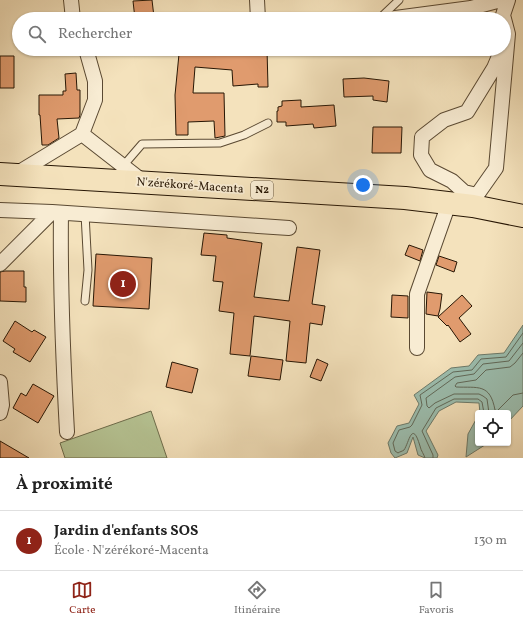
<!DOCTYPE html>
<html lang="fr">
<head>
<meta charset="utf-8">
<style>
	:root { --surface:#fff; --page:#f6f6f6; --text:#222; --muted:#767676; --line:#e0e0e0; --accent:#8f2418 }
	body { margin:0; font-family:Vollkorn,serif; background:var(--page); color:var(--text) }
	.controls { position:absolute; right:12px; bottom:12px; display:grid; overflow:hidden; border-radius:4px; box-shadow:0 1px 3px #0004 }
	.controls button { width:36px; height:36px; display:grid; place-items:center; padding:0; border:0; border-bottom:1px solid var(--line); background:var(--surface); color:var(--text); font:20px sans-serif }
	.you { position:absolute; left:363px; top:185px; width:14px; height:14px; margin:-10px; border:3px solid #fff; border-radius:50%; background:#1a73e8; box-shadow:0 0 0 6px #1a73e833 }
	.badge { display:grid; place-items:center; width:26px; height:26px; border-radius:50%; background:var(--accent); color:#fff; font-size:13px; font-weight:700 }
	.pin { position:absolute; translate:-50% -50%; border:2px solid #fff; box-shadow:0 1px 4px #0006 }
	.list { margin:0; padding:0; list-style:none }
	h2 { display:flex; justify-content:space-between; align-items:center; height:52px; margin:0; padding:0 16px; font-size:17px }
	h2 small { font-size:13px; font-weight:400; color:var(--muted) }
	.list li { display:grid; grid-template-columns:26px 1fr auto; gap:12px; align-items:center; box-sizing:border-box; height:60px; padding:0 16px; border-top:1px solid var(--line) }
	.list b { display:block; font-size:15px; white-space:nowrap }
	.list p { margin:0; font-size:13px; white-space:nowrap; color:var(--muted) }
	.list em { font-size:13px; font-style:normal; color:var(--muted) }
	.icon { flex:none; width:22px; height:22px; fill:none; stroke:currentColor; stroke-width:2; stroke-linecap:round; stroke-linejoin:round }
	.map { position:relative; flex:none; width:523px; height:458px; overflow:hidden }
	.search { position:absolute; background:var(--surface); box-shadow:0 1px 3px #0004; left:12px; right:12px; top:12px; height:44px; display:flex; align-items:center; gap:10px; box-sizing:border-box; padding:0 14px; border-radius:22px; color:var(--muted); font-size:15px }
	.sheet { height:112px; background:var(--surface) }
	nav { display:flex; justify-content:space-around; align-items:center; box-sizing:border-box; height:56px; border-top:1px solid var(--line); background:var(--surface); font-size:11px; color:var(--muted) }
	nav a { display:grid; justify-items:center; gap:2px }
	nav .on { color:var(--accent) }
	.map>svg:first-child { display:block }
	.green { fill:#b6c494; stroke:#6e6d4c }
	.water { fill:#9cbeaf; stroke:#6d7b6b }
	.lines { fill:none; stroke-linecap:round; stroke-linejoin:round }
	.shore { stroke:#626a5a; stroke-width:1 }
	.building { fill:#e09b6e; stroke:#271604 }
	.service-casing { stroke:#5a4932; stroke-width:9 }
	.minor-casing { stroke:#5a4932; stroke-width:16 }
	.trunk-casing { stroke:#271604; stroke-width:24 }
	.service { stroke:#f8ecd3; stroke-width:7 }
	.minor { stroke:#f8ecd3; stroke-width:14 }
	.trunk { stroke:#f4e2bc; stroke-width:22 }
	.labels { text-anchor:middle; dominant-baseline:central; stroke-width:3.5; stroke-linejoin:round; paint-order:stroke }
	.shield { fill:#f8ecd3; stroke:#665642; stroke-width:1 }
	.shield-label { font-size:11px; font-weight:bold; fill:#271604 }
	.street-label { font-size:12px; fill:#271604; stroke:#f8ecd3 }
</style>
</head>
<body>
<div class="map">
<svg width="523" height="458" viewBox="0 0 523 458">
	<rect width="100%" height="100%" fill="#f4e2bc"/>
	<filter id="stains"><feTurbulence type="fractalNoise" baseFrequency=".005" numOctaves="4"/><feColorMatrix values="0 0 0 0 .2 0 0 0 0 .09 0 0 0 0 .02 0 0 0 .5 -.17"/></filter>
	<radialGradient id="worn" r=".72"><stop offset=".6" stop-color="#630" stop-opacity="0"/><stop offset="1" stop-color="#630" stop-opacity=".3"/></radialGradient>
	<path class="green" d="M 151,411 L 167,458 L 65,458 L 60,443 Z"/>
	<path class="water" d="M 523,325 L 523,406 L 508,422 L 508,413 L 480,413 L 479,403 L 456,402 L 439,411 L 426,431 L 438,455 L 437,458 L 425,458 L 418,455 L 413,437 L 407,453 L 395,458 L 391,453 L 388,443 L 397,426 L 409,423 L 419,404 L 414,395 L 451,368 L 469,366 L 478,355 L 504,353 Z
		M 478,416 L 478,443 L 488,443 L 466,457 L 468,434 Z"/>
	<g class="lines">
		<path class="shore" d="M 523,353 L 515,363 L 510,367 L 486,370 L 476,380 L 457,383 L 455,386 L 456,387 C 478,388 490,383 495,410 L 497,411 L 513,395 L 523,393
			M 489,413 L 487,399 L 483,396 L 479,394 L 454,394 L 435,403 L 429,408 L 427,406 L 426,398 L 455,377 L 474,374 L 483,364 L 509,361 L 523,343
			M 425,458 C 424,454 421,451 420,446 C 412,419 409,443 404,450 C 403,451 399,452 398,453 L 395,451 L 393,443 L 399,430 L 410,427 L 412,425 L 422,405 L 420,395 L 453,372 L 472,370 L 481,359 L 506,357 L 523,333
			M 433,458 L 433,455 L 422,431 L 436,408 L 454,399 L 478,399 L 482,402 L 484,413"/>
	</g>
	<path class="building" d="M 152,0 L 154,17 L 135,19 L 133,1 Z
		M 190,49 L 267,49 L 268,87 L 258,87 L 258,84 L 233,86 L 232,70 L 195,67 L 193,93 L 224,93 L 225,136 L 215,138 L 214,121 L 188,122 L 188,135 L 176,135 L 175,95 L 179,54 L 189,54 Z
		M 0,56 L 14,56 L 14,88 L 0,88 Z
		M 76,73 L 77,90 L 80,90 L 80,115 L 79,118 L 57,119 L 59,138 L 48,145 L 42,145 L 40,115 L 39,115 L 39,95 L 63,95 L 63,91 L 66,91 L 65,74 Z
		M 364,78 L 389,81 L 387,102 L 373,100 L 373,96 L 344,97 L 343,79 Z
		M 301,100 L 301,107 L 334,105 L 336,126 L 314,128 L 313,124 L 286,126 L 286,122 L 277,122 L 277,111 L 278,111 L 278,107 L 282,106 L 282,101 Z
		M 373,127 L 402,127 L 401,153 L 372,153 Z
		M 204,233 L 227,235 L 227,238 L 262,243 L 254,297 L 289,301 L 297,247 L 320,250 L 312,304 L 325,306 L 322,325 L 310,323 L 306,363 L 286,361 L 290,321 L 254,316 L 250,356 L 230,354 L 234,313 L 219,311 L 223,282 L 213,281 L 216,256 L 201,255 Z
		M 409,245 L 423,250 L 420,261 L 405,255 Z
		M 96,254 L 152,258 L 149,309 L 93,306 Z
		M 439,256 L 457,262 L 454,272 L 436,265 Z
		M 5,271 L 24,271 L 24,287 L 26,287 L 26,302 L 0,301 L 0,272 Z
		M 427,292 L 442,294 L 440,309 L 438,316 L 426,314 Z
		M 392,295 L 408,296 L 408,318 L 391,317 Z
		M 462,295 L 472,306 L 459,318 L 471,334 L 460,342 L 448,325 L 447,326 L 438,317 Z
		M 15,321 L 32,332 L 34,330 L 46,337 L 30,362 L 13,352 L 15,349 L 3,341 Z
		M 251,356 L 283,360 L 280,380 L 248,376 Z
		M 317,359 L 328,364 L 321,381 L 310,377 Z
		M 172,362 L 198,369 L 192,393 L 166,387 Z
		M 33,384 L 54,396 L 38,423 L 13,408 L 21,393 L 26,396 Z
		M 0,441 L 29,458 L 0,458 Z"/>
	<g class="lines">
		<defs>
			<path id="service" d="M 379,19 L 399,0
				M 123,166 L 142,144 L 220,143 L 244,135 L 268,123
				M 85,214 L 88,270 L 85,301"/>
			<path id="minor" d="M 71,0 L 73,19
				M 257,0 L 258,19
				M 388,19 L 471,8 L 501,0
				M 86,49 L 95,81 L 95,100 L 82,134 L 145,183
				M 16,174 L 82,134
				M 477,195 L 464,192 L 452,181 L 430,170 L 421,155 L 422,137 L 444,120 L 467,112 L 494,68 L 502,49
				M 473,206 L 477,195 L 496,168 L 508,34 L 503,15 L 508,0
				M 0,210 L 52,212
				M 61,213 C 60,286 63,359 67,432
				M 0,264 L 52,212 L 289,228
				M 417,348 L 417,294 L 449,203
				M 0,382 L 2,405 L 0,413"/>
			<path id="trunk" d="M 0,174 L 405,198 L 473,206 L 523,216"/>
		</defs>
		<use href="#service" class="service-casing"/>
		<use href="#minor" class="minor-casing"/>
		<use href="#trunk" class="trunk-casing"/>
		<use href="#service" class="service"/>
		<use href="#minor" class="minor"/>
		<use href="#trunk" class="trunk"/>
	</g>
	<g class="labels">
		<rect class="shield" x="251" y="181" width="22" height="18" rx="3"/>
		<g class="shield-label">
			<text x="262" y="190">N2</text>
		</g>
		<g class="street-label">
			<text transform="translate(190 186) rotate(4)">N'zérékoré-Macenta</text>
		</g>
	</g>
	<rect width="100%" height="100%" filter="url(#stains)"/>
	<rect width="100%" height="100%" fill="url(#worn)"/>
</svg>
<div class="controls">
<button><svg class="icon" aria-label="locate" viewBox="0 0 24 24"><circle cx="12" cy="12" r="6"/><path d="M12 2v4M12 18v4M2 12h4M18 12h4"/></svg></button>
</div>
<div class="you"></div>
<div class="pin badge" style="left:123px;top:284px">1</div>
<div class="search"><svg class="icon" aria-label="search" viewBox="0 0 24 24"><circle cx="10" cy="10" r="6"/><path d="M15 15l6 6"/></svg>Rechercher</div>
</div>
<section class="sheet">
<h2>À proximité<small></small></h2>
<ul class="list">
<li><span class="badge">1</span><div><b>Jardin d'enfants SOS</b><p>École · N'zérékoré-Macenta</p></div><em>130 m</em></li>
</ul>
</section>
<nav>
<a class="on"><svg class="icon" aria-label="map" viewBox="0 0 24 24"><path d="M3 6l6-2 6 2 6-2v14l-6 2-6-2-6 2zM9 4v14M15 6v14"/></svg>Carte</a>
<a><svg class="icon" aria-label="directions" viewBox="0 0 24 24"><path d="M12 3l9 9-9 9-9-9zM9 14v-3h6M13 9l2 2-2 2"/></svg>Itinéraire</a>
<a><svg class="icon" aria-label="saved" viewBox="0 0 24 24"><path d="M7 4h10v16l-5-4-5 4z"/></svg>Favoris</a>
</nav>
</body>
</html>
